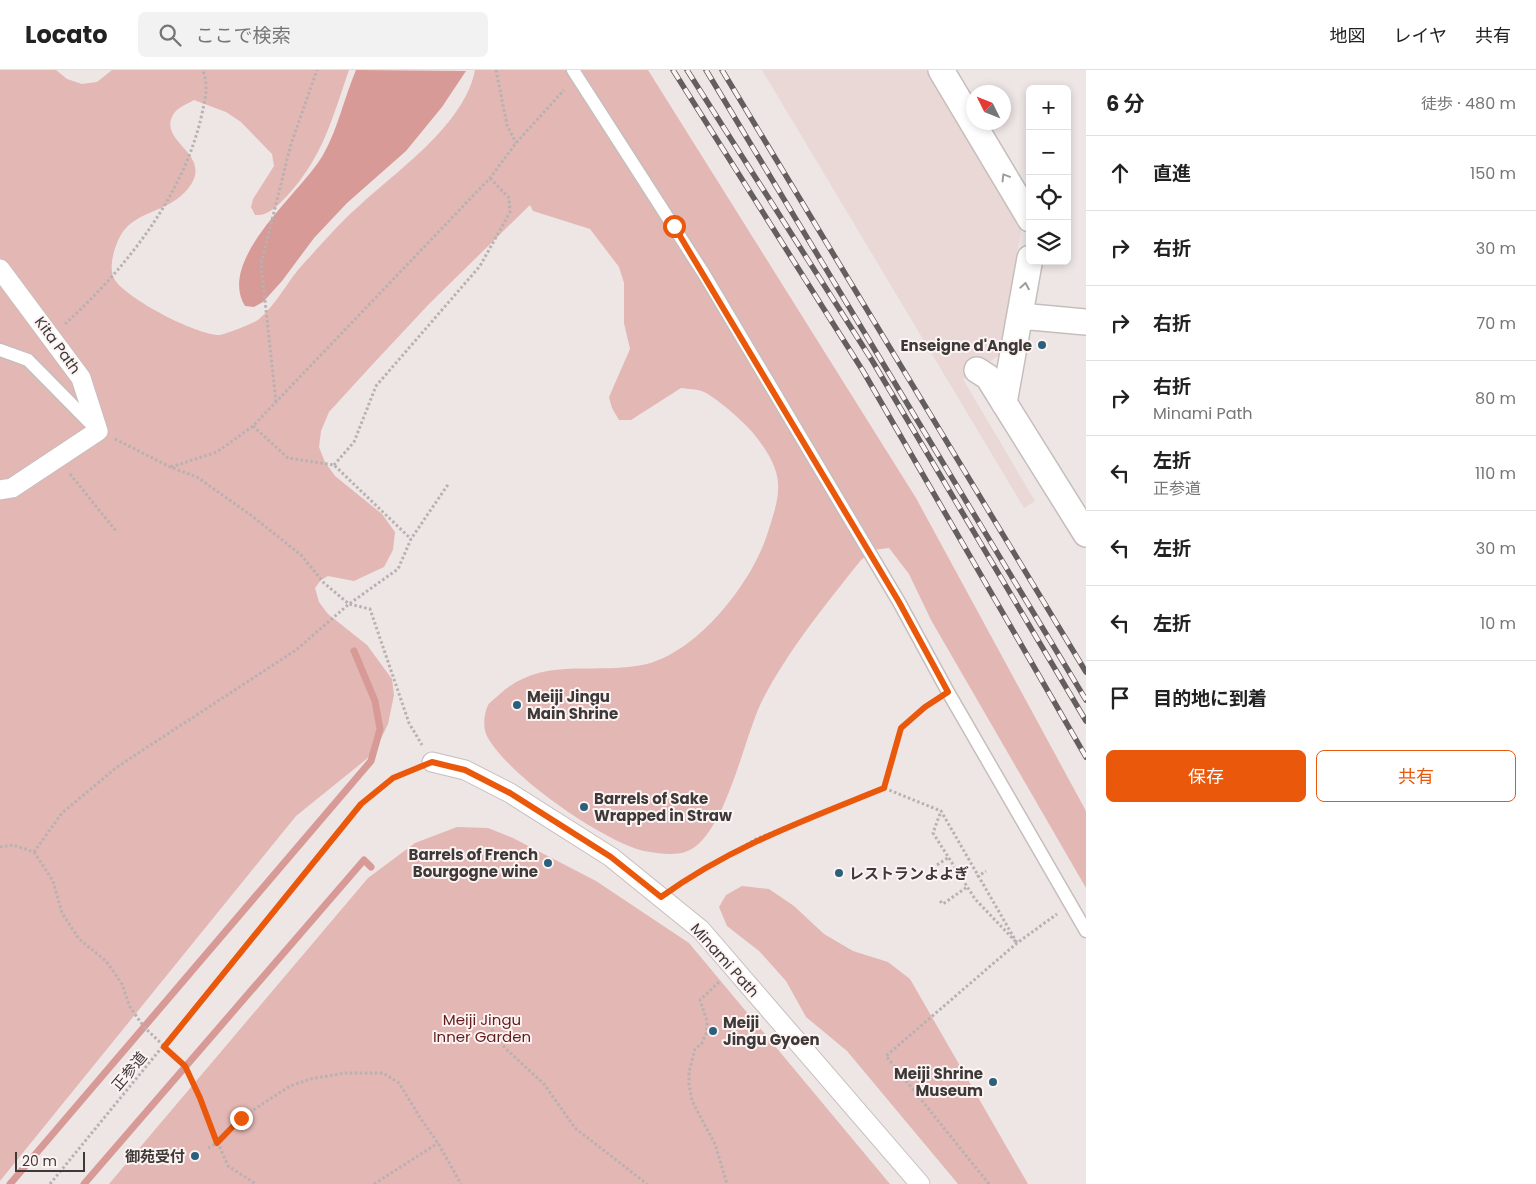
<!DOCTYPE html>
<html lang="ja">
<head>
<meta charset="utf-8">
<style>
	:root { --surface:#fff; --page:#f2f2f2; --text:#222; --muted:#767676; --line:#e0e0e0; --accent:#ea580c }
	body { margin:0; font-family:Poppins,"Noto Sans JP",sans-serif; background:var(--page); color:var(--text) }
	.controls { position:absolute; right:15px; top:15px; display:grid; overflow:hidden; border-radius:8px; box-shadow:0 2px 8px #0003 }
	.controls button { width:45px; height:45px; display:grid; place-items:center; padding:0; border:0; border-bottom:1px solid var(--line); background:var(--surface); color:var(--text); font:25px sans-serif }
	.compass { position:absolute; left:966px; top:15px; width:45px; height:45px; border-radius:50%; background:var(--surface); box-shadow:0 2px 8px #0003; rotate:313deg }
	.scale { position:absolute; left:15px; bottom:12px; width:70px; box-sizing:border-box; padding-left:5px; border:2px solid #3d3939; border-top:0; font-size:14px; line-height:18px; white-space:nowrap; color:#3d3939; -webkit-text-stroke:4px #fcf3f2; paint-order:stroke }
	.stop { position:absolute; width:15px; height:15px; margin:-11px; border:4px solid #ea580c; border-radius:50%; background:#fff }
	.stop.end { background:#ea580c; border-color:#fff; box-shadow:0 1px 5px #0008 }
	.list { margin:0; padding:0; list-style:none }
	h2 { display:flex; justify-content:space-between; align-items:center; height:65px; margin:0; padding:0 20px; font-size:21px }
	h2 small { font-size:16px; font-weight:400; color:var(--muted) }
	.list li { display:grid; grid-template-columns:32px 1fr auto; gap:15px; align-items:center; box-sizing:border-box; height:75px; padding:0 20px; border-top:1px solid var(--line) }
	.list b { display:block; font-size:19px; white-space:nowrap }
	.list p { margin:0; font-size:16px; white-space:nowrap; color:var(--muted) }
	.list em { font-size:16px; font-style:normal; color:var(--muted) }
	.actions { display:flex; gap:10px; padding:15px 20px }
	.actions a { flex:1; padding:11px 0; border:1px solid var(--accent); border-radius:8px; text-align:center; font-size:18px; color:var(--accent) }
	.actions .main { background:var(--accent); color:#fff }
	.icon { flex:none; width:28px; height:28px; fill:none; stroke:currentColor; stroke-width:2; stroke-linecap:round; stroke-linejoin:round }
	.map { position:relative; flex:none; width:1086px; height:1114px; overflow:hidden }
	header { display:flex; align-items:center; gap:30px; box-sizing:border-box; height:70px; padding:0 25px; background:var(--surface); border-bottom:1px solid var(--line) }
	header strong { font-size:24px }
	nav { display:flex; gap:28px; margin-inline-start:auto; font-size:18px }
	.search { width:350px; height:45px; background:var(--page); display:flex; align-items:center; gap:12px; box-sizing:border-box; padding:0 18px; border-radius:8px; color:var(--muted); font-size:19px }
	main { display:flex }
	aside { flex:1; background:var(--surface) }
	.map>svg:first-child { display:block }
	.built { fill:#ead8d7 }
	.green { fill:#e3b7b4 }
	.water { fill:#d79a96 }
	.lines { fill:none; stroke-linecap:round; stroke-linejoin:round }
	.stream { stroke:#d79a96; stroke-width:7 }
	.service-casing { stroke:#c6bebd; stroke-width:15 }
	.pedestrian-casing { stroke:#c6bebd; stroke-width:21 }
	.minor-casing { stroke:#c6bebd; stroke-width:28 }
	.path { stroke:#b8b1b1; stroke-width:3; stroke-dasharray:2.5 2.5; stroke-linecap:butt }
	.service { stroke:#fff; stroke-width:12 }
	.pedestrian { stroke:#fff; stroke-width:19 }
	.minor { stroke:#fff; stroke-width:25 }
	.rail-casing { stroke:#645f5f; stroke-width:5.5 }
	.rail { stroke:#fcf3f2; stroke-width:4; stroke-dasharray:11; stroke-linecap:butt }
	.oneway { stroke:#9e9c9c }
	.route { stroke:#ea580c; stroke-width:6 }
	.poi-dot { fill:#2a607b; stroke:#fcf3f2; stroke-width:2 }
	.labels { text-anchor:middle; dominant-baseline:central; stroke-width:4; stroke-linejoin:round; paint-order:stroke }
	.street-label { font-size:15px; fill:#3d3939; stroke:#fcf3f2 }
	.poi-label { font-size:15px; font-weight:bold; fill:#3d3939; stroke:#fcf3f2; text-anchor:end }
	.park-label { font-size:15px; fill:#631b1d; stroke:#fcf3f2 }
</style>
</head>
<body>
<header>
<strong>Locato</strong>
<div class="search"><svg class="icon" aria-label="search" viewBox="0 0 24 24"><circle cx="10" cy="10" r="6"/><path d="M15 15l6 6"/></svg>ここで検索</div>
<nav><a>地図</a><a>レイヤ</a><a>共有</a></nav>
</header>
<main>
<div class="map">
<svg width="1086" height="1114" viewBox="0 0 1086 1114">
	<rect width="100%" height="100%" fill="#eee6e5"/>
	<path class="built" d="M 762,0 L 926,0 L 1021,160 L 1000,285 L 963,309 L 1035,431 L 1024,438 Z"/>
	<path class="green" d="M 0,0 L 56,0 L 67,9 L 82,14 L 97,12 L 112,0 L 349,0 C 332,49 323,87 287,126 C 277,136 269,146 255,145 L 251,137 L 253,129 L 274,96 L 272,84 L 241,52 L 226,42 L 194,30 C 189,33 179,37 175,42 C 152,73 222,84 184,123 C 166,142 137,141 122,163 C 115,174 107,199 115,210 C 127,229 198,266 220,265 C 226,264 255,253 259,249 C 277,234 288,210 304,193 C 322,174 339,153 359,136 C 397,101 465,54 475,0 L 648,0 L 916,428 L 1086,741 L 1086,818 L 931,550 L 909,504 L 889,478 L 873,480 L 861,490 C 826,534 789,579 763,629 C 744,665 725,770 685,782 C 673,786 656,783 644,781 C 602,771 504,703 486,664 C 483,655 484,644 488,635 C 491,631 497,627 501,623 C 544,585 595,606 647,594 C 698,581 751,514 767,465 C 781,422 786,406 757,368 C 749,356 717,328 704,322 C 698,319 688,319 681,318 L 631,350 L 619,350 L 612,338 L 609,327 L 630,279 L 624,253 L 624,213 L 619,197 L 590,159 L 533,141 L 530,135 L 429,234 L 372,295 L 329,342 L 321,361 L 319,377 L 325,392 L 335,406 L 382,444 L 395,462 L 393,480 L 384,497 L 354,511 L 328,506 L 321,510 L 315,518 L 319,532 L 328,544 L 367,575 L 392,609 L 394,625 L 388,654 L 374,683 L 296,746 L 0,1111 Z
		M 457,757 L 488,758 L 513,768 L 596,811 L 689,873 L 890,1114 L 109,1114 L 368,808 L 415,773 Z
		M 742,816 L 769,819 L 794,836 L 824,864 L 853,881 L 888,892 L 910,909 L 1028,1114 L 958,1114 L 847,981 L 806,947 L 786,911 L 759,881 L 727,856 L 719,837 L 726,825 Z"/>
	<path class="water" d="M 356,0 L 466,1 L 442,37 L 406,81 L 347,133 L 314,168 L 282,211 L 263,232 L 254,237 L 245,236 C 216,189 302,122 323,85 C 338,59 344,28 356,0 Z"/>
	<g class="lines">
		<path class="stream" d="M 10,1114 L 371,691 L 380,659 L 375,631 L 354,581
			M 84,1114 L 364,790 L 371,797"/>
		<defs>
			<path id="service" d="M 573,0 L 704,204 L 899,532 L 948,622 L 1086,861
				M 0,280 L 28,290 L 95,358"/>
			<path id="pedestrian" d="M 0,199 L 81,308 L 98,361 L 12,418 L 0,420
				M 432,692 L 465,700 L 510,723 L 611,787 L 701,860 L 920,1114"/>
			<path id="minor" d="M 941,0 L 1030,149
				M 1020,246 L 1086,252
				M 977,300 L 988,307 L 1086,464
				M 1004,333 L 1030,188"/>
		</defs>
		<use href="#service" class="service-casing"/>
		<use href="#pedestrian" class="pedestrian-casing"/>
		<use href="#minor" class="minor-casing"/>
		<path class="path" d="M 496,0 L 507,55 L 516,73
			M 65,254 C 125,199 182,128 201,48 C 205,29 209,19 203,0
			M 276,332 L 261,194 L 291,74 L 317,0
			M 253,356 L 288,388 L 334,395 L 411,469
			M 115,369 L 170,397 L 197,407 L 252,446 L 301,485 L 324,513 L 349,534 L 370,539 L 409,653 L 422,675
			M 334,395 L 354,372 L 376,316 L 480,196 L 510,142 L 509,128 L 490,108
			M 171,397 L 217,382 L 253,356 L 490,108 L 516,73 L 564,20
			M 70,404 L 116,461
			M 884,718 L 901,658 L 932,632
			M 0,777 L 13,775 L 34,782 L 62,743 L 117,697 L 296,580 L 349,534 L 398,499 L 411,469 L 449,413
			M 34,782 L 53,811 L 62,843 L 79,869 L 106,891 L 122,914 L 130,937 L 144,957 L 185,996 L 228,1096 L 256,1114
			M 937,795 L 949,787
			M 977,807 L 986,801
			M 677,815 L 756,769 L 884,718 L 941,741 L 1017,873 L 975,829 L 933,763 L 941,741
			M 940,831 L 943,834 L 967,817
			M 719,912 L 700,930 L 707,951 L 707,961 L 702,973 L 695,979 L 689,1002 L 689,1014 L 692,1031 L 715,1074 L 727,1114
			M 483,947 L 505,978 L 544,1014 L 575,1058 L 647,1114
			M 208,1078 L 217,1073 L 241,1048 L 290,1016 L 310,1009 L 345,1003 L 383,1003 L 399,1013 L 421,1049 L 438,1073 L 461,1114
			M 50,1114 L 361,734 L 393,708 L 413,700
			M 374,1114 L 438,1073
			M 989,1114 L 886,986 L 1017,873 L 1057,844"/>
		<use href="#service" class="service"/>
		<use href="#pedestrian" class="pedestrian"/>
		<use href="#minor" class="minor"/>
		<defs>
			<path id="rail" d="M 673,0 L 863,301 L 1086,687
				M 687,0 L 873,292 L 1086,651
				M 706,0 L 1086,630
				M 722,0 L 1086,602"/>
		</defs>
		<use href="#rail" class="rail-casing"/>
		<use href="#rail" class="rail"/>
	</g>
	<defs><path id="oneway-chevron" d="M-2-3.5L2.5 0L-2 3.5" fill="none" stroke-width="1.6" stroke-linecap="round" stroke-linejoin="round" transform="scale(1.25)"/></defs>
	<g class="oneway">
		<use href="#oneway-chevron" transform="translate(1005 107) rotate(-121)"/>
		<use href="#oneway-chevron" transform="translate(1025 216) rotate(-80)"/>
	</g>
	<g class="lines">
		<path class="route" d="M 241,1048 L 217,1073 L 200,1028 L 185,996 L 164,977 L 361,734 L 393,708 L 432,692 L 465,700 L 510,723 L 611,787 L 661,827 C 730,777 805,750 884,718 L 901,658 L 925,637 L 948,622 L 899,532 L 674,156"/>
	</g>
	<g class="poi-dot">
		<circle cx="1042" cy="275" r="5"/>
		<circle cx="517" cy="635" r="5"/>
		<circle cx="584" cy="737" r="5"/>
		<circle cx="548" cy="793" r="5"/>
		<circle cx="839" cy="803" r="5"/>
		<circle cx="713" cy="961" r="5"/>
		<circle cx="993" cy="1012" r="5"/>
		<circle cx="195" cy="1086" r="5"/>
	</g>
	<g class="labels">
		<g class="street-label">
			<text transform="translate(58 275) rotate(54)">Kita Path</text>
			<text transform="translate(725 890) rotate(48)">Minami Path</text>
			<text transform="translate(129 1001) rotate(-50)">正参道</text>
		</g>
		<g class="poi-label">
			<text x="1032" y="275">Enseigne d'Angle</text>
			<text x="527" y="626" text-anchor="start">Meiji Jingu<tspan x="527" dy="17">Main Shrine</tspan></text>
			<text x="594" y="728" text-anchor="start">Barrels of Sake<tspan x="594" dy="17">Wrapped in Straw</tspan></text>
			<text x="538" y="784">Barrels of French<tspan x="538" dy="17">Bourgogne wine</tspan></text>
			<text x="849" y="803" text-anchor="start">レストランよよぎ</text>
			<text x="723" y="952" text-anchor="start">Meiji<tspan x="723" dy="17">Jingu Gyoen</tspan></text>
			<text x="983" y="1003">Meiji Shrine<tspan x="983" dy="17">Museum</tspan></text>
			<text x="185" y="1086">御苑受付</text>
		</g>
		<g class="park-label">
			<text x="482" y="949">Meiji Jingu<tspan x="482" dy="17">Inner Garden</tspan></text>
		</g>
	</g>
</svg>
<div class="controls">
<button>+</button>
<button>−</button>
<button><svg class="icon" aria-label="locate" viewBox="0 0 24 24"><circle cx="12" cy="12" r="6"/><path d="M12 2v4M12 18v4M2 12h4M18 12h4"/></svg></button>
<button><svg class="icon" aria-label="layers" viewBox="0 0 24 24"><path d="M12 4l9 5-9 5-9-5zM3 14l9 5 9-5"/></svg></button>
</div>
<svg class="compass" viewBox="-18 -18 36 36"><path d="M0-13l5 13h-10z" fill="#e53935"/><path d="M0 13l5-13h-10z" fill="#767676"/></svg>
<div class="scale">20 m</div>
<div class="stop" style="left:674px;top:156px"></div>
<div class="stop end" style="left:241px;top:1048px"></div>
</div>
<aside>
<h2>6 分<small>徒歩 · 480 m</small></h2>
<ul class="list">
<li><svg class="icon" aria-label="ahead" viewBox="0 0 24 24"><path d="M12 20V5M6 11l6-6 6 6"/></svg><div><b>直進</b></div><em>150 m</em></li>
<li><svg class="icon" aria-label="right" viewBox="0 0 24 24"><path d="M7 20v-9h11M14 6l5 5-5 5"/></svg><div><b>右折</b></div><em>30 m</em></li>
<li><svg class="icon" aria-label="right" viewBox="0 0 24 24"><path d="M7 20v-9h11M14 6l5 5-5 5"/></svg><div><b>右折</b></div><em>70 m</em></li>
<li><svg class="icon" aria-label="right" viewBox="0 0 24 24"><path d="M7 20v-9h11M14 6l5 5-5 5"/></svg><div><b>右折</b><p>Minami Path</p></div><em>80 m</em></li>
<li><svg class="icon" aria-label="left" viewBox="0 0 24 24"><path d="M17 20v-9H6M10 6l-5 5 5 5"/></svg><div><b>左折</b><p>正参道</p></div><em>110 m</em></li>
<li><svg class="icon" aria-label="left" viewBox="0 0 24 24"><path d="M17 20v-9H6M10 6l-5 5 5 5"/></svg><div><b>左折</b></div><em>30 m</em></li>
<li><svg class="icon" aria-label="left" viewBox="0 0 24 24"><path d="M17 20v-9H6M10 6l-5 5 5 5"/></svg><div><b>左折</b></div><em>10 m</em></li>
<li><svg class="icon" aria-label="arrive" viewBox="0 0 24 24"><path d="M6 21V4h12l-3 4 3 4H6"/></svg><div><b>目的地に到着</b></div></li>
</ul>
<div class="actions"><a class="main">保存</a><a>共有</a></div>
</aside>
</main>
</body>
</html>
